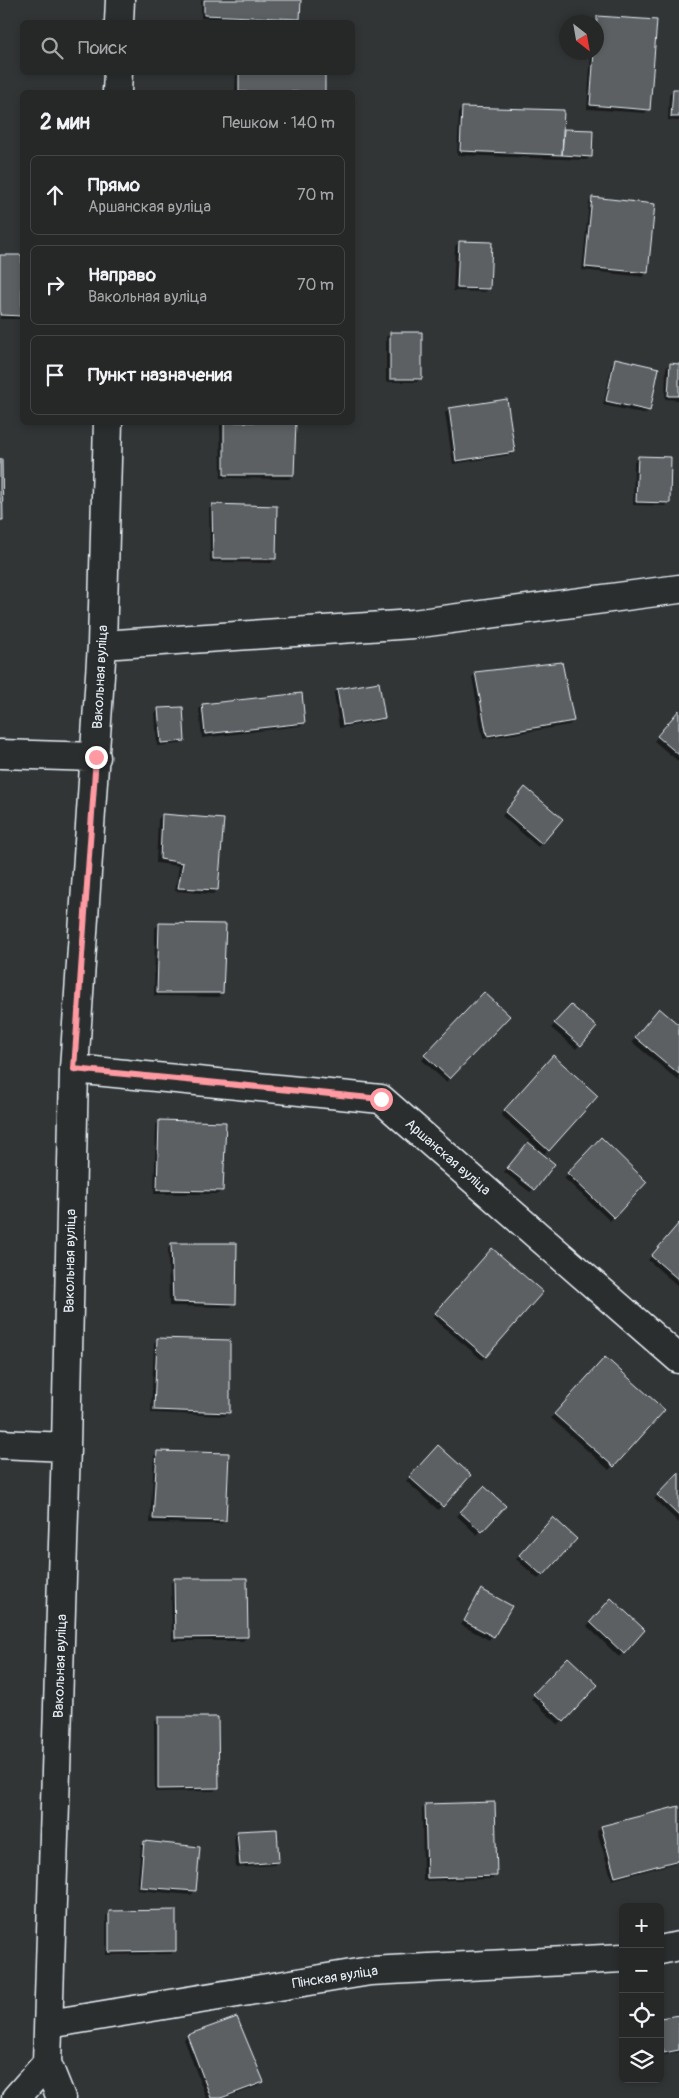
<!DOCTYPE html>
<html lang="ru">
<head>
<meta charset="utf-8">
<style>
	:root { --surface:#262828; --page:#2e3030; --text:#f1f3f6; --muted:#a4a6a8; --line:#424445 }
	body { margin:0; font-family:Pangolin,sans-serif; background:var(--page); color:var(--text) }
	.controls { position:absolute; right:15px; bottom:15px; display:grid; overflow:hidden; border-radius:8px; box-shadow:0 2px 8px #0003 }
	.controls button { width:45px; height:45px; display:grid; place-items:center; padding:0; border:0; border-bottom:1px solid var(--line); background:var(--surface); color:var(--text); font:25px sans-serif }
	.compass { position:absolute; left:559px; top:15px; width:45px; height:45px; border-radius:50%; background:var(--surface); box-shadow:0 2px 8px #0003; rotate:149deg }
	.stop { position:absolute; width:15px; height:15px; margin:-11px; border:4px solid #ff9aa2; border-radius:50%; background:#fff }
	.stop.end { background:#ff9aa2; border-color:#fff; box-shadow:0 1px 5px #0008 }
	.list { margin:0; padding:0; list-style:none }
	h2 { display:flex; justify-content:space-between; align-items:center; height:65px; margin:0; padding:0 20px; font-size:21px }
	h2 small { font-size:16px; font-weight:400; color:var(--muted) }
	.list li { display:grid; grid-template-columns:32px 1fr auto; gap:15px; align-items:center; box-sizing:border-box; height:80px; margin:0 10px 10px; padding:0 10px; border:1px solid var(--line); border-radius:8px }
	.list b { display:block; font-size:19px; white-space:nowrap }
	.list p { margin:0; font-size:16px; white-space:nowrap; color:var(--muted) }
	.list em { font-size:16px; font-style:normal; color:var(--muted) }
	.icon { flex:none; width:28px; height:28px; fill:none; stroke:currentColor; stroke-width:2; stroke-linecap:round; stroke-linejoin:round }
	.map { position:relative; flex:none; width:679px; height:2098px; overflow:hidden }
	.search { position:absolute; background:var(--surface); box-shadow:0 2px 8px #0003; left:20px; top:20px; width:335px; height:55px; display:flex; align-items:center; gap:12px; box-sizing:border-box; padding:0 18px; border-radius:8px; color:var(--muted); font-size:19px }
	.panel { position:absolute; background:var(--surface); box-shadow:0 2px 8px #0003; left:20px; top:90px; width:335px; height:335px; border-radius:8px }
	.map>svg:first-child { display:block }
	.shadow { fill:#0007 }
	.building { fill:#5c6063; stroke:#e8f1f8 }
	.lines { fill:none; stroke-linecap:round; stroke-linejoin:round }
	.street-casing { stroke:#e8f1f8; stroke-width:31 }
	.street { stroke:#2a2d2e; stroke-width:28 }
	.route { stroke:#ff9aa2; stroke-width:6 }
	.labels { text-anchor:middle; dominant-baseline:central; stroke-width:4.5; stroke-linejoin:round; paint-order:stroke }
	.street-label { font-size:14px; fill:#e8f1f8; stroke:#2a2d2e }
</style>
</head>
<body>
<div class="map">
<svg width="679" height="2098" viewBox="0 0 679 2098">
	<rect width="100%" height="100%" fill="#323536"/>
	<filter id="ink" filterUnits="userSpaceOnUse"><feTurbulence type="fractalNoise" baseFrequency=".02" numOctaves="2"/><feDisplacementMap in="SourceGraphic" scale="10" xChannelSelector="R" yChannelSelector="G"/><feConvolveMatrix kernelMatrix="1 2 1 2 8 2 1 2 1" color-interpolation-filters="sRGB"/></filter>
	<g filter="url(#ink)">
		<path class="shadow" d="M 201,0 L 299,0 L 298,19 L 295,22 L 201,18 Z
			M 597,17 L 649,109 L 645,113 L 587,109 L 591,52 L 596,52 L 596,22 L 593,22 Z
			M 236,72 L 324,72 L 323,92 L 235,92 Z
			M 673,90 L 679,91 L 679,121 L 668,120 L 669,94 Z
			M 462,108 L 562,131 L 591,131 L 590,156 L 587,160 L 457,155 L 459,112 Z
			M 592,199 L 653,205 L 646,273 L 643,277 L 582,270 L 589,202 Z
			M 459,242 L 489,289 L 485,292 L 453,291 L 455,246 Z
			M 0,257 L 22,257 L 22,317 L 21,319 L 0,319 Z
			M 390,334 L 421,378 L 417,382 L 386,382 L 386,337 Z
			M 616,360 L 648,410 L 645,414 L 603,405 L 612,363 Z
			M 670,364 L 679,365 L 679,400 L 665,399 L 666,368 Z
			M 506,401 L 514,451 L 510,455 L 453,464 L 445,413 L 449,409 Z
			M 222,422 L 294,422 L 293,475 L 289,479 L 221,478 L 220,424 Z
			M 638,458 L 668,502 L 665,506 L 633,505 L 634,461 Z
			M 213,505 L 275,559 L 271,563 L 210,562 L 209,509 Z
			M 476,673 L 573,721 L 569,725 L 483,739 L 472,677 Z
			M 338,690 L 384,717 L 380,721 L 339,728 L 334,693 Z
			M 203,705 L 304,723 L 300,726 L 202,738 L 199,709 Z
			M 159,710 L 184,741 L 180,744 L 157,746 L 155,713 Z
			M 679,711 L 679,762 L 654,741 Z
			M 522,792 L 542,843 L 538,847 L 502,816 Z
			M 162,815 L 217,890 L 213,894 L 175,891 L 179,866 L 156,863 L 158,819 Z
			M 159,924 L 222,993 L 218,997 L 154,996 L 155,928 Z
			M 484,993 L 508,1016 L 446,1082 L 422,1060 Z
			M 571,1007 L 595,1027 L 576,1049 L 551,1028 Z
			M 655,1014 L 679,1027 L 679,1081 L 632,1042 Z
			M 549,1061 L 597,1096 L 544,1154 L 501,1115 Z
			M 159,1122 L 222,1190 L 218,1194 L 154,1194 L 156,1125 Z
			M 601,1139 L 646,1182 L 610,1221 L 564,1178 Z
			M 524,1147 L 534,1189 L 530,1192 L 504,1172 Z
			M 679,1224 L 679,1287 L 648,1260 Z
			M 171,1244 L 234,1303 L 231,1307 L 169,1306 L 168,1248 Z
			M 489,1253 L 542,1292 L 482,1360 L 432,1317 Z
			M 158,1339 L 229,1412 L 225,1416 L 151,1413 L 154,1343 Z
			M 601,1362 L 663,1410 L 609,1470 L 551,1418 Z
			M 438,1447 L 470,1475 L 438,1510 L 406,1481 Z
			M 158,1452 L 225,1521 L 221,1524 L 150,1523 L 154,1456 Z
			M 679,1474 L 679,1523 L 654,1499 Z
			M 484,1488 L 504,1506 L 477,1535 L 457,1516 Z
			M 553,1519 L 576,1539 L 538,1579 L 516,1559 Z
			M 175,1579 L 247,1637 L 243,1641 L 172,1641 L 171,1583 Z
			M 482,1591 L 510,1607 L 489,1640 L 461,1625 Z
			M 611,1600 L 644,1630 L 619,1657 L 587,1626 Z
			M 568,1659 L 597,1685 L 559,1725 L 531,1699 Z
			M 158,1719 L 218,1787 L 214,1791 L 155,1792 L 154,1722 Z
			M 425,1805 L 495,1876 L 492,1879 L 423,1881 L 422,1809 Z
			M 679,1807 L 679,1862 L 612,1880 L 597,1831 L 601,1827 Z
			M 238,1832 L 278,1861 L 274,1865 L 236,1868 L 234,1836 Z
			M 145,1843 L 195,1891 L 191,1895 L 137,1890 L 141,1846 Z
			M 109,1913 L 175,1950 L 171,1954 L 106,1955 L 106,1916 Z
			M 679,2016 L 679,2052 L 660,2056 L 660,2020 Z
			M 187,2036 L 263,2082 L 259,2086 L 225,2098 L 206,2098 L 184,2039 Z"/>
		<path class="building" d="M 204,0 L 301,0 L 300,19 L 204,15 Z
			M 597,16 L 657,20 L 650,110 L 590,105 L 594,52 L 596,52 Z
			M 239,72 L 325,72 L 325,92 L 239,92 Z
			M 673,89 L 679,89 L 679,117 L 671,117 Z
			M 462,107 L 564,110 L 562,155 L 460,151 Z
			M 564,129 L 593,130 L 592,157 L 562,155 Z
			M 592,197 L 655,204 L 648,273 L 585,267 Z
			M 459,241 L 492,242 L 490,289 L 457,288 Z
			M 0,255 L 22,255 L 22,316 L 0,315 Z
			M 390,332 L 422,332 L 422,379 L 390,379 Z
			M 615,358 L 659,368 L 650,411 L 606,401 Z
			M 670,363 L 679,364 L 679,396 L 668,396 Z
			M 507,399 L 515,452 L 456,461 L 449,408 Z
			M 224,422 L 296,422 L 294,475 L 224,475 Z
			M 638,456 L 671,457 L 670,503 L 636,502 Z
			M 0,459 L 2,459 L 3,520 L 0,520 Z
			M 212,504 L 277,506 L 276,559 L 213,559 Z
			M 562,662 L 574,721 L 487,736 L 475,672 Z
			M 379,682 L 385,718 L 343,725 L 337,689 Z
			M 302,693 L 305,723 L 205,734 L 202,704 Z
			M 183,707 L 185,741 L 161,743 L 158,708 Z
			M 679,710 L 679,755 L 657,736 Z
			M 525,787 L 563,819 L 542,844 L 505,812 Z
			M 162,814 L 224,819 L 218,890 L 178,888 L 183,863 L 160,859 Z
			M 159,923 L 226,924 L 223,993 L 157,993 Z
			M 484,992 L 510,1016 L 450,1079 L 424,1055 Z
			M 571,1005 L 597,1027 L 581,1046 L 554,1023 Z
			M 659,1008 L 679,1025 L 679,1074 L 635,1037 Z
			M 553,1055 L 598,1096 L 549,1151 L 504,1110 Z
			M 159,1120 L 226,1122 L 223,1191 L 157,1190 Z
			M 601,1137 L 647,1182 L 614,1218 L 567,1173 Z
			M 528,1142 L 555,1164 L 535,1190 L 507,1168 Z
			M 679,1223 L 679,1280 L 651,1256 Z
			M 171,1243 L 237,1243 L 236,1304 L 173,1302 Z
			M 492,1248 L 543,1292 L 486,1357 L 435,1313 Z
			M 157,1338 L 230,1340 L 230,1413 L 154,1410 Z
			M 605,1357 L 665,1410 L 614,1467 L 554,1414 Z
			M 438,1445 L 471,1475 L 443,1507 L 409,1477 Z
			M 157,1451 L 229,1453 L 226,1521 L 153,1519 Z
			M 679,1472 L 679,1516 L 657,1495 Z
			M 484,1486 L 506,1506 L 482,1532 L 460,1512 Z
			M 553,1517 L 577,1539 L 543,1576 L 519,1555 Z
			M 174,1578 L 247,1578 L 248,1637 L 175,1638 Z
			M 481,1589 L 512,1606 L 494,1637 L 464,1621 Z
			M 611,1598 L 645,1630 L 624,1654 L 590,1622 Z
			M 568,1657 L 598,1685 L 564,1722 L 533,1694 Z
			M 158,1717 L 218,1717 L 219,1788 L 158,1789 Z
			M 495,1802 L 497,1876 L 427,1878 L 425,1804 Z
			M 679,1806 L 679,1860 L 615,1877 L 601,1826 Z
			M 277,1829 L 279,1862 L 240,1865 L 237,1831 Z
			M 144,1841 L 200,1847 L 196,1891 L 140,1887 Z
			M 176,1910 L 176,1951 L 109,1952 L 109,1911 Z
			M 679,2015 L 679,2050 L 664,2053 L 660,2037 L 660,2018 Z
			M 237,2017 L 264,2082 L 221,2098 L 211,2098 L 187,2035 Z"/>
		<g class="lines">
			<defs>
				<path id="street" d="M 119,22 L 120,0
					M 117,92 L 118,72
					M 102,645 L 413,624 L 679,589
					M 0,754 L 96,757
					M 74,1069 L 381,1099 L 679,1359
					M 0,1444 L 66,1447
					M 660,1950 L 679,1946
					M 49,2024 L 370,1971 L 623,1958
					M 16,2098 L 47,2063
					M 61,2098 L 47,2063 L 66,1447 L 74,1069 L 102,645 L 108,422"/>
			</defs>
			<use href="#street" class="street-casing"/>
			<use href="#street" class="street"/>
		</g>
	</g>
	<g class="lines" filter="url(#ink)">
		<path class="route" d="M 96,757 L 74,1069 L 381,1099"/>
	</g>
	<g class="labels">
		<g class="street-label">
			<text transform="translate(100 677) rotate(-87)">Вакольная вуліца</text>
			<text transform="translate(448 1157) rotate(41)">Аршанская вуліца</text>
			<text transform="translate(70 1261) rotate(-89)">Вакольная вуліца</text>
			<text transform="translate(60 1666) rotate(-88)">Вакольная вуліца</text>
			<text transform="translate(335 1977) rotate(-9)">Пінская вуліца</text>
		</g>
	</g>
</svg>
<div class="controls">
<button>+</button>
<button>−</button>
<button><svg class="icon" aria-label="locate" viewBox="0 0 24 24"><circle cx="12" cy="12" r="6"/><path d="M12 2v4M12 18v4M2 12h4M18 12h4"/></svg></button>
<button><svg class="icon" aria-label="layers" viewBox="0 0 24 24"><path d="M12 4l9 5-9 5-9-5zM3 14l9 5 9-5"/></svg></button>
</div>
<svg class="compass" viewBox="-18 -18 36 36"><path d="M0-13l5 13h-10z" fill="#e53935"/><path d="M0 13l5-13h-10z" fill="#a4a6a8"/></svg>
<div class="stop" style="left:381px;top:1099px"></div>
<div class="stop end" style="left:96px;top:757px"></div>
<div class="search"><svg class="icon" aria-label="search" viewBox="0 0 24 24"><circle cx="10" cy="10" r="6"/><path d="M15 15l6 6"/></svg>Поиск</div>
<section class="panel">
<h2>2 мин<small>Пешком · 140 m</small></h2>
<ul class="list">
<li><svg class="icon" aria-label="ahead" viewBox="0 0 24 24"><path d="M12 20V5M6 11l6-6 6 6"/></svg><div><b>Прямо</b><p>Аршанская вуліца</p></div><em>70 m</em></li>
<li><svg class="icon" aria-label="right" viewBox="0 0 24 24"><path d="M7 20v-9h11M14 6l5 5-5 5"/></svg><div><b>Направо</b><p>Вакольная вуліца</p></div><em>70 m</em></li>
<li><svg class="icon" aria-label="arrive" viewBox="0 0 24 24"><path d="M6 21V4h12l-3 4 3 4H6"/></svg><div><b>Пункт назначения</b></div></li>
</ul>
</section>
</div>
</body>
</html>
